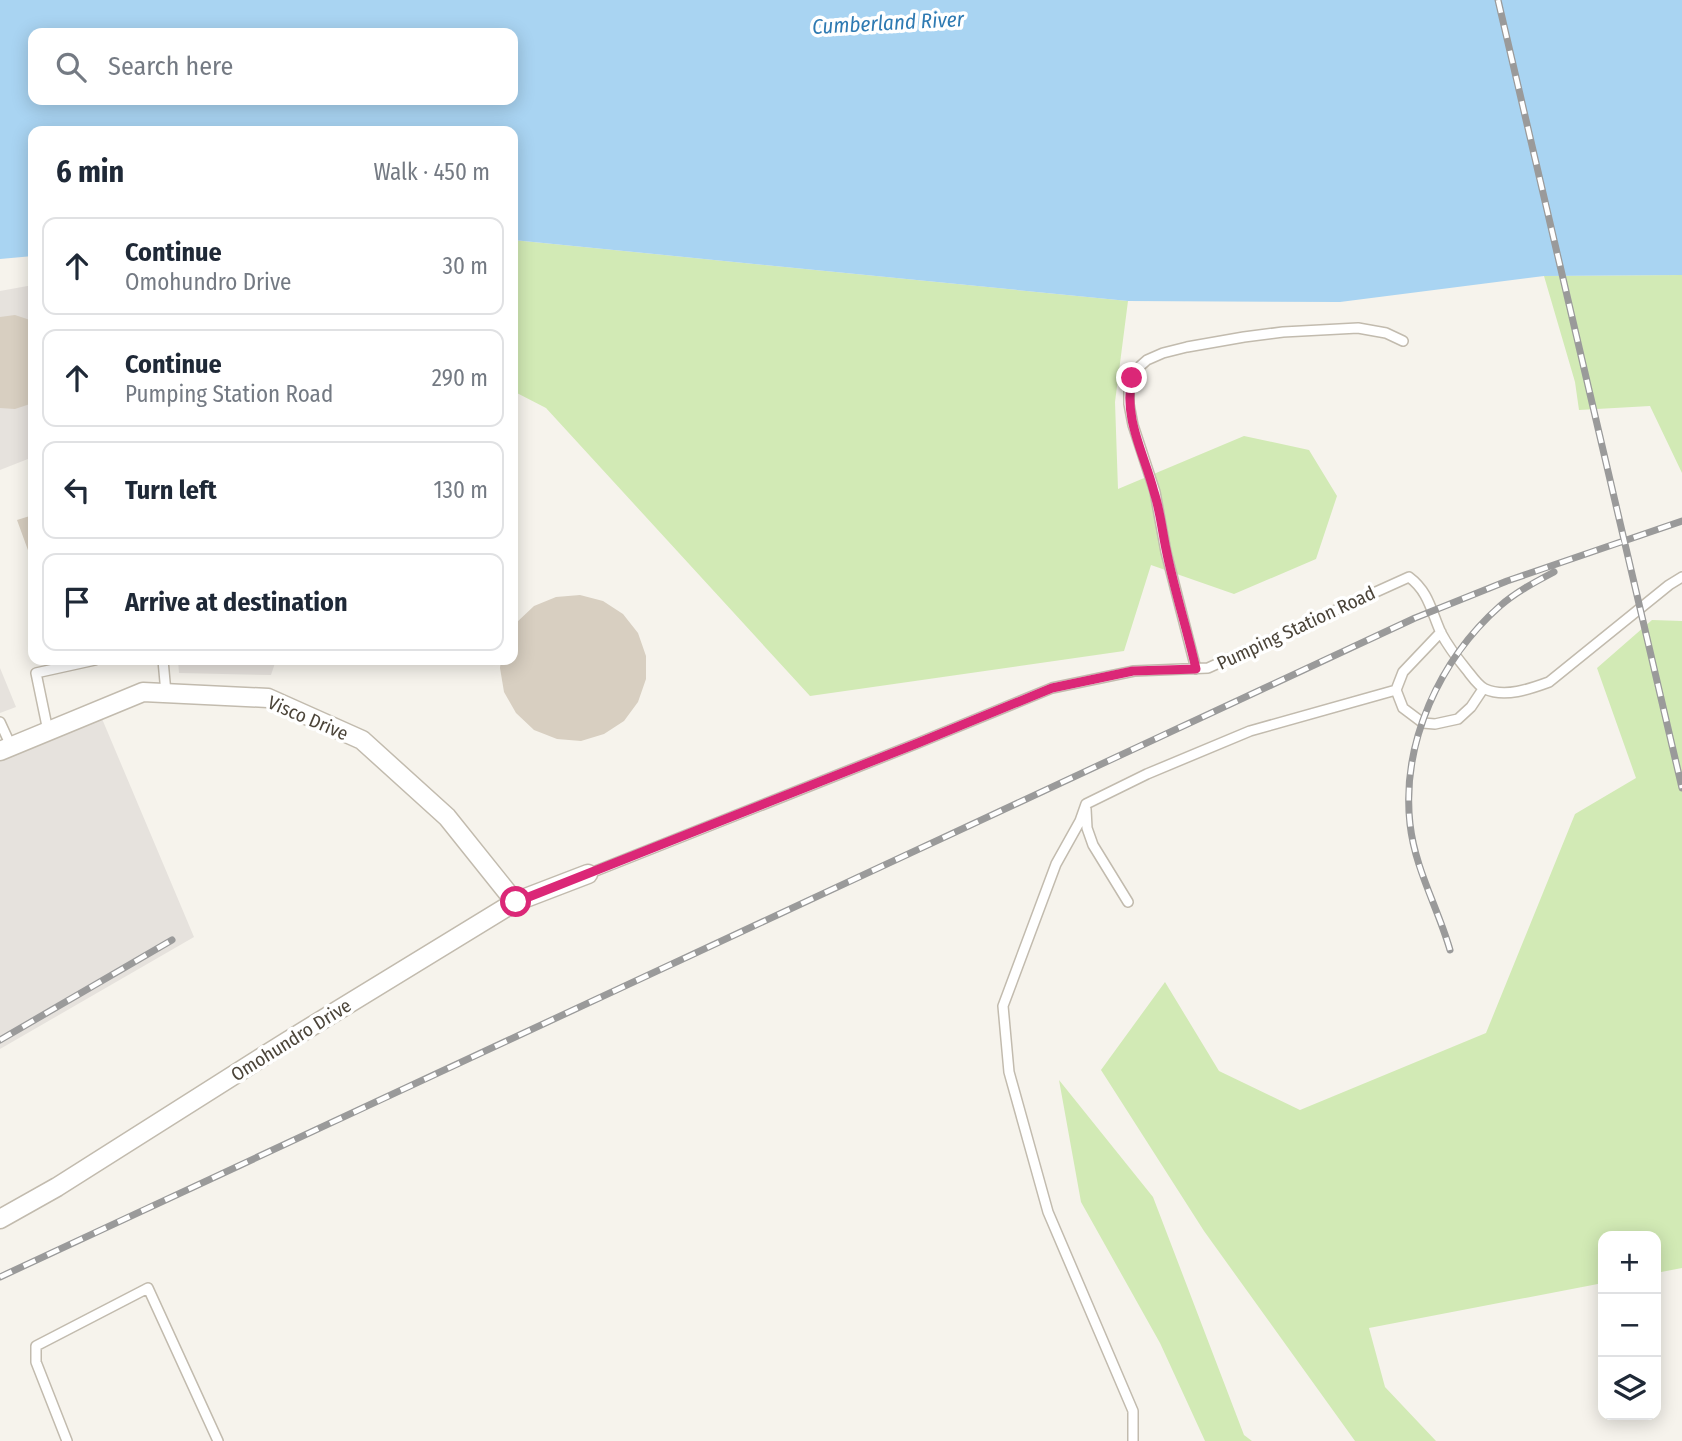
<!DOCTYPE html>
<html lang="en">
<head>
<meta charset="utf-8">
<style>
	:root { --surface:#fff; --page:#f6f6f7; --text:#1f2937; --muted:#747a83; --line:#e0e1e3 }
	body { margin:0; font-family:"Fira Sans Condensed",sans-serif; background:var(--page); color:var(--text) }
	.controls { position:absolute; right:21px; bottom:21px; display:grid; overflow:hidden; border-radius:14px; box-shadow:0 4px 18px #0003 }
	.controls button { width:63px; height:63px; display:grid; place-items:center; padding:0; border:0; border-bottom:2px solid var(--line); background:var(--surface); color:var(--text); font:35px sans-serif }
	.stop { position:absolute; width:21px; height:21px; margin:-16px; border:5px solid #db2777; border-radius:50%; background:#fff }
	.stop.end { background:#db2777; border-color:#fff; box-shadow:0 2px 7px #0008 }
	.list { margin:0; padding:0; list-style:none }
	h2 { display:flex; justify-content:space-between; align-items:center; height:91px; margin:0; padding:0 28px; font-size:30px }
	h2 small { font-size:23px; font-weight:400; color:var(--muted) }
	.list li { display:grid; grid-template-columns:46px 1fr auto; gap:21px; align-items:center; box-sizing:border-box; height:98px; margin:0 14px 14px; padding:0 14px; border:2px solid var(--line); border-radius:14px }
	.list b { display:block; font-size:26px; white-space:nowrap }
	.list p { margin:0; font-size:23px; white-space:nowrap; color:var(--muted) }
	.list em { font-size:23px; font-style:normal; color:var(--muted) }
	.icon { flex:none; width:38px; height:38px; fill:none; stroke:currentColor; stroke-width:2; stroke-linecap:round; stroke-linejoin:round }
	.map { position:relative; flex:none; width:1682px; height:1441px; overflow:hidden }
	.search { position:absolute; background:var(--surface); box-shadow:0 4px 18px #0003; left:28px; top:28px; width:490px; height:77px; display:flex; align-items:center; gap:18px; box-sizing:border-box; padding:0 24px; border-radius:14px; color:var(--muted); font-size:26px }
	.panel { position:absolute; background:var(--surface); box-shadow:0 4px 18px #0003; left:28px; top:126px; width:490px; height:539px; border-radius:14px }
	.map>svg:first-child { display:block }
	.industrial { fill:#e6e2dd }
	.green { fill:#d2eab5 }
	.water { fill:#a9d4f2; fill-rule:evenodd }
	.building { fill:#d8cfc1 }
	.lines { fill:none; stroke-linecap:round; stroke-linejoin:round }
	.lane-casing { stroke:#c2bbae; stroke-width:12 }
	.street-casing { stroke:#c2bbae; stroke-width:21 }
	.lane { stroke:#fff; stroke-width:9 }
	.street { stroke:#fff; stroke-width:18 }
	.rail-casing { stroke:#9a9a9a; stroke-width:7 }
	.rail { stroke:#fff; stroke-width:4.5; stroke-dasharray:13; stroke-linecap:butt }
	.route { stroke:#db2777; stroke-width:9 }
	.labels { text-anchor:middle; dominant-baseline:central; stroke-width:7; stroke-linejoin:round; paint-order:stroke }
	.street-label { font-size:19px; fill:#4b4439; stroke:#fff }
	.water-label { font-size:21px; font-style:italic; fill:#2e7ab2; stroke:#fff }
</style>
</head>
<body>
<div class="map">
<svg width="1682" height="1441" viewBox="0 0 1682 1441">
	<rect width="100%" height="100%" fill="#f6f3ec"/>
	<path class="industrial" d="M 33,285 L 33,457 L 0,470 L 0,291 Z
		M 178,660 L 276,660 L 271,675 L 179,673 Z
		M 0,668 L 16,707 L 0,713 Z
		M 100,714 L 194,937 L 0,1049 L 0,756 Z"/>
	<path class="green" d="M 513,240 L 1128,301 L 1115,402 L 1118,489 L 1244,436 L 1309,450 L 1337,496 L 1316,559 L 1234,594 L 1151,565 L 1124,651 L 810,696 L 546,408 L 513,391 Z
		M 1682,275 L 1682,473 L 1650,406 L 1579,410 L 1575,382 L 1544,276 Z
		M 1652,620 L 1682,621 L 1682,1268 L 1656,1273 L 1656,1236 L 1603,1236 L 1603,1283 L 1369,1328 L 1385,1387 L 1436,1441 L 1355,1441 L 1204,1231 L 1101,1070 L 1165,982 L 1219,1071 L 1300,1110 L 1486,1033 L 1575,814 L 1636,778 L 1597,668 Z
		M 1059,1080 L 1153,1197 L 1244,1435 L 1252,1441 L 1205,1441 L 1160,1343 L 1081,1202 Z"/>
	<path class="water" d="M 0,0 L 1682,0 L 1682,275 L 1544,276 L 1340,302 L 1128,301 L 513,240 L 513,131 L 33,131 L 33,256 L 0,259 ZM 33,33 L 513,33 L 513,100 L 33,100 Z"/>
	<path class="building" d="M 15,315 L 33,321 L 33,403 L 15,409 L 0,408 L 0,317 Z
		M 33,515 L 33,564 L 17,520 Z
		M 580,595 L 603,601 L 623,614 L 638,633 L 646,656 L 646,679 L 638,702 L 624,721 L 604,734 L 581,741 L 557,739 L 534,730 L 516,713 L 504,692 L 500,668 L 501,660 L 513,660 L 513,628 L 516,623 L 534,606 L 556,597 Z"/>
	<g class="lines">
		<defs>
			<path id="lane" d="M 1441,632 L 1403,672 L 1396,690 L 1403,708 L 1423,723 L 1435,724 L 1458,719 L 1471,707 L 1483,689
				M 163,660 L 166,693
				M 1196,669 L 1166,552 L 1155,492 L 1133,425 L 1129,404 L 1129,392 L 1131,378 L 1138,368 L 1147,360 L 1163,353 L 1187,347 L 1244,337 L 1283,332 L 1358,328 L 1386,333 L 1403,341
				M 0,722 L 11,746
				M 48,731 L 36,673 L 95,660
				M 1086,809 L 1087,828 L 1093,845 L 1128,902
				M 588,874 L 918,743 L 1052,688 L 1134,671 L 1208,668 L 1409,577 C 1429,592 1431,611 1441,633 C 1448,646 1457,658 1466,669 C 1471,675 1478,686 1485,689 C 1505,698 1530,689 1549,682 L 1669,585 L 1682,577
				M 67,1441 L 36,1362 L 36,1346 L 148,1288 L 218,1441
				M 1133,1441 L 1133,1411 L 1048,1212 L 1009,1072 L 1003,1006 L 1056,864 L 1080,821 L 1086,804 L 1147,774 L 1250,731 L 1396,690"/>
			<path id="street" d="M 0,751 L 143,692 L 268,698 L 362,740 L 447,817 L 515,902
				M 0,1219 L 57,1187 L 286,1042 L 515,902 L 588,874"/>
		</defs>
		<use href="#lane" class="lane-casing"/>
		<use href="#street" class="street-casing"/>
		<use href="#lane" class="lane"/>
		<use href="#street" class="street"/>
		<defs>
			<path id="rail" d="M 1498,0 L 1682,788
				M 1450,950 C 1438,908 1415,869 1410,824 C 1401,743 1440,659 1500,606 C 1516,592 1535,582 1554,572
				M 0,1040 L 172,940
				M 0,1277 L 1415,618 L 1507,581 L 1682,521"/>
		</defs>
		<use href="#rail" class="rail-casing"/>
		<use href="#rail" class="rail"/>
	</g>
	<g class="lines">
		<path class="route" d="M 516,902 L 918,743 L 1052,688 L 1133,671 L 1196,669 C 1187,629 1174,589 1166,549 C 1162,530 1160,510 1154,492 C 1144,453 1123,418 1132,378"/>
	</g>
	<g class="labels">
		<g class="street-label">
			<text transform="translate(1296 628) rotate(-25)">Pumping Station Road</text>
			<text transform="translate(308 718) rotate(23)">Visco Drive</text>
			<text transform="translate(291 1040) rotate(-32)">Omohundro Drive</text>
		</g>
		<g class="water-label">
			<text transform="translate(888 23) rotate(-3)">Cumberland River</text>
		</g>
	</g>
</svg>
<div class="controls">
<button>+</button>
<button>−</button>
<button><svg class="icon" aria-label="layers" viewBox="0 0 24 24"><path d="M12 4l9 5-9 5-9-5zM3 14l9 5 9-5"/></svg></button>
</div>
<div class="stop" style="left:516px;top:902px"></div>
<div class="stop end" style="left:1132px;top:378px"></div>
<div class="search"><svg class="icon" aria-label="search" viewBox="0 0 24 24"><circle cx="10" cy="10" r="6"/><path d="M15 15l6 6"/></svg>Search here</div>
<section class="panel">
<h2>6 min<small>Walk · 450 m</small></h2>
<ul class="list">
<li><svg class="icon" aria-label="ahead" viewBox="0 0 24 24"><path d="M12 20V5M6 11l6-6 6 6"/></svg><div><b>Continue</b><p>Omohundro Drive</p></div><em>30 m</em></li>
<li><svg class="icon" aria-label="ahead" viewBox="0 0 24 24"><path d="M12 20V5M6 11l6-6 6 6"/></svg><div><b>Continue</b><p>Pumping Station Road</p></div><em>290 m</em></li>
<li><svg class="icon" aria-label="left" viewBox="0 0 24 24"><path d="M17 20v-9H6M10 6l-5 5 5 5"/></svg><div><b>Turn left</b></div><em>130 m</em></li>
<li><svg class="icon" aria-label="arrive" viewBox="0 0 24 24"><path d="M6 21V4h12l-3 4 3 4H6"/></svg><div><b>Arrive at destination</b></div></li>
</ul>
</section>
</div>
</body>
</html>
